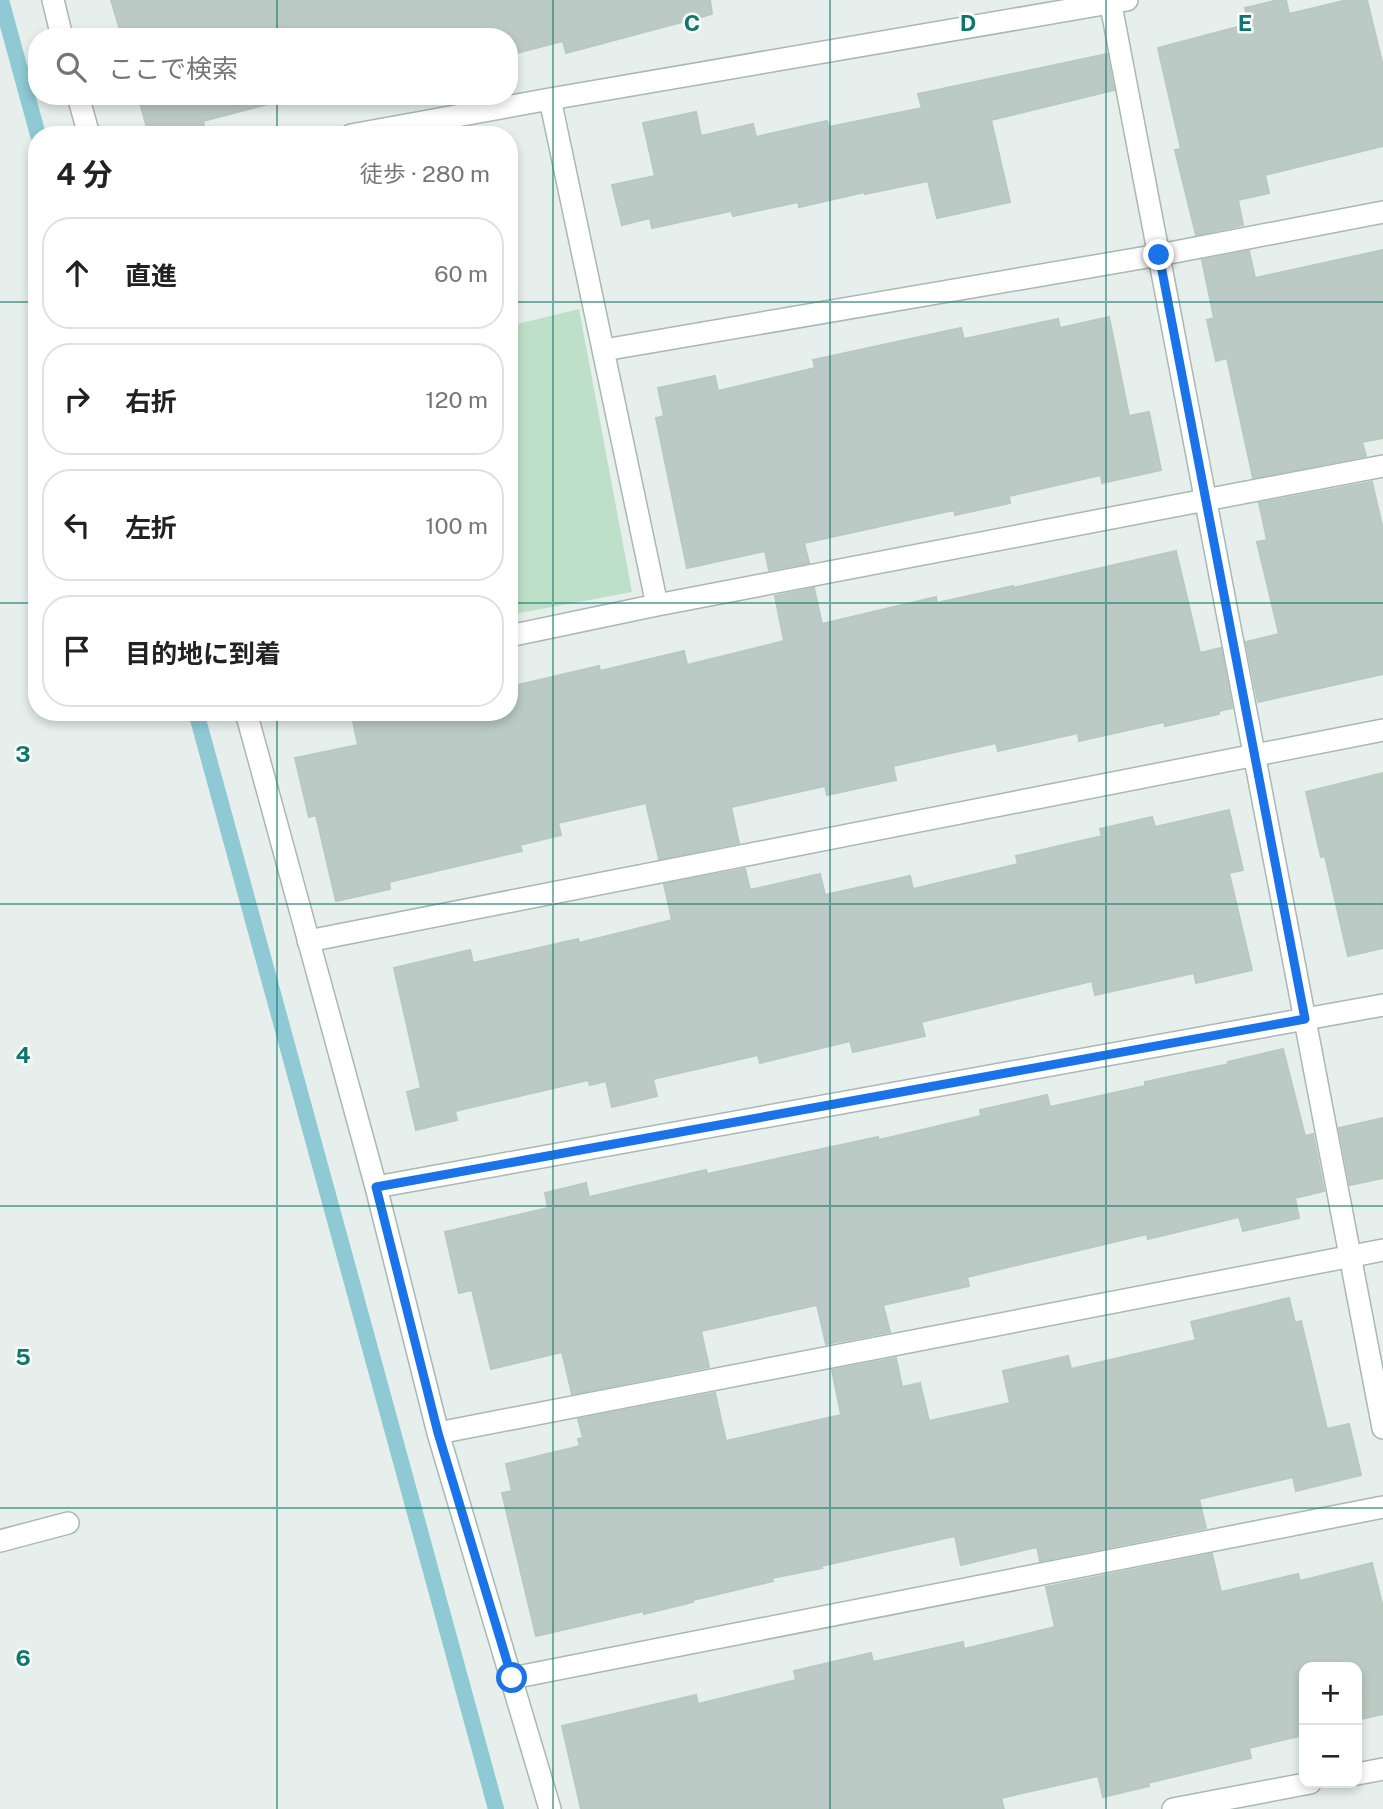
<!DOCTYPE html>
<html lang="ja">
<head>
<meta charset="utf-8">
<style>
	:root { --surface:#fff; --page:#f2f2f2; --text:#222; --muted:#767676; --line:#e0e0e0 }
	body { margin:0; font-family:"Public Sans","Noto Sans JP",sans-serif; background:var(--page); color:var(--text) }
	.controls { position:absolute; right:21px; bottom:21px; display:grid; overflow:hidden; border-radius:14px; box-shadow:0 4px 10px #0003 }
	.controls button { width:63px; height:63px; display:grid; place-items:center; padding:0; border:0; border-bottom:2px solid var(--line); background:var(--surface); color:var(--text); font:35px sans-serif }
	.stop { position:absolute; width:21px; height:21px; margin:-16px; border:5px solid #1a73e8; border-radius:50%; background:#fff }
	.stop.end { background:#1a73e8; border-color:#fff; box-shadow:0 2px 7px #0008 }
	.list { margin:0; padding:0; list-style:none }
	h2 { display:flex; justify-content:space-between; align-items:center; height:91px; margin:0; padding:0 28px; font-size:30px }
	h2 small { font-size:23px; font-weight:400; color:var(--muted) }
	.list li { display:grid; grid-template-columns:46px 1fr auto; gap:21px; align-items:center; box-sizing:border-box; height:112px; margin:0 14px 14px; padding:0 14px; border:2px solid var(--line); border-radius:28px }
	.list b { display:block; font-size:26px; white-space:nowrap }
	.list em { font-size:23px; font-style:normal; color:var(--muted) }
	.icon { flex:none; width:38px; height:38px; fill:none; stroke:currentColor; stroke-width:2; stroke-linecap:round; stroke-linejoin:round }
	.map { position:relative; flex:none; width:1383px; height:1809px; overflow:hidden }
	.search { position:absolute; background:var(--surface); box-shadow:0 4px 10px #0003; left:28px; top:28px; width:490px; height:77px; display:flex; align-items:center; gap:18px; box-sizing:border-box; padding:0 24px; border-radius:28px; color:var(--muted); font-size:26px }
	.panel { position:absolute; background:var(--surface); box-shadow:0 4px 10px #0003; left:28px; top:126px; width:490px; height:595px; border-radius:28px }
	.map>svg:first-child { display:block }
	.green { fill:#bfe0c8 }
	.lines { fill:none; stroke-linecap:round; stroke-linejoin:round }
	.stream { stroke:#8ec9d4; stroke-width:16 }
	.building { fill:#bbcac4; stroke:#b8c9c2; stroke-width:2 }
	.street-casing { stroke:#a8b8b2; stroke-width:24 }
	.street { stroke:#fff; stroke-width:21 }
	.route { stroke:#1a73e8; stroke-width:9 }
	.grid { fill:none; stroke:#0f766e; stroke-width:2; stroke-opacity:0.55 }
	.grid-label { font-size:23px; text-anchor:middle; font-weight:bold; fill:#0f766e; stroke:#f7fbf9; stroke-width:5; stroke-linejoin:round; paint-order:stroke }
</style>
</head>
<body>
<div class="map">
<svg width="1383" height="1809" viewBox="0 0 1383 1809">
	<rect width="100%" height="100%" fill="#e6efeb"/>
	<path class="green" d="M 579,309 L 632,592 L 509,615 L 509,326 Z"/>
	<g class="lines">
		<path class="stream" d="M 1,0 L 38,135
			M 196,712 L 496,1809"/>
	</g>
	<path class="building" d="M 111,0 L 710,0 L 712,14 L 566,53 L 563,41 L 513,54 L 509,37 L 122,37 Z
		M 1278,0 L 1286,0 L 1289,14 L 1347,0 L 1367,0 L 1383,66 L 1383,146 L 1265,175 L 1269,193 L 1238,200 L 1243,225 L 1196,235 L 1175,150 L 1181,149 L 1158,48 L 1249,24 L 1245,8 Z
		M 1107,54 L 1114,90 L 991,120 L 1010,202 L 937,218 L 928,181 L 865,194 L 865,192 L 799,207 L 798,202 L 733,216 L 731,211 L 652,228 L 650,218 L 622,225 L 612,185 L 655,176 L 643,123 L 696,112 L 701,136 L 753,124 L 756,137 L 827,121 L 829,127 L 922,108 L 918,94 Z
		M 138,96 L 299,96 L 203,121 L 204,125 L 171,135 L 149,135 Z
		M 1383,250 L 1383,438 L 1362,442 L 1366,456 L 1253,478 L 1227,358 L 1216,361 L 1207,320 L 1214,318 L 1202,260 L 1249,251 L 1255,278 Z
		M 1109,317 L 1129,416 L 1149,412 L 1161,470 L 1102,483 L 1101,475 L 1009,496 L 1010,503 L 955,515 L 954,510 L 804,543 L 809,563 L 769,570 L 765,551 L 687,568 L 656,418 L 664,416 L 658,388 L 715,376 L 718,391 L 815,368 L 813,360 L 961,328 L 964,339 L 1058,319 L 1060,328 Z
		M 1372,482 L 1383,530 L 1383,674 L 1258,702 L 1246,642 L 1279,634 L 1257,542 L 1267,540 L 1259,503 Z
		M 1176,551 L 1200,653 L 1221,648 L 1232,708 L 1219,711 L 1219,714 L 1165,726 L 1164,722 L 1079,741 L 1078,733 L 998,751 L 996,743 L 893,766 L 896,780 L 827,795 L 825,786 L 731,807 L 739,843 L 659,859 L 646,803 L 558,823 L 561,835 L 520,845 L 522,851 L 389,882 L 390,889 L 336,901 L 316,815 L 309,817 L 295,758 L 358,745 L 351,712 L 509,712 L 509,687 L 599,666 L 600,671 L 684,651 L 687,665 L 784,641 L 775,596 L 814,588 L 822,624 L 936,597 L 937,603 L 1013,586 L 1013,588 Z
		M 1383,773 L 1383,948 L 1348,956 L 1325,856 L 1321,857 L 1306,792 Z
		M 1229,810 L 1243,870 L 1229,873 L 1252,970 L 1196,983 L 1194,973 L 1095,995 L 1092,981 L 921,1022 L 925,1036 L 853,1052 L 850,1041 L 760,1063 L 758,1055 L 653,1079 L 657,1096 L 612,1107 L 606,1081 L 590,1085 L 588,1080 L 455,1111 L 457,1120 L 416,1130 L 407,1092 L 421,1088 L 394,968 L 470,950 L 473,963 L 578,939 L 579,943 L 672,920 L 664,884 L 745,869 L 750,890 L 820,874 L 825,895 L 910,876 L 913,889 L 1018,864 L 1016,856 L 1102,836 L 1100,829 L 1152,817 L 1155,827 Z
		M 1283,1049 L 1305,1136 L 1313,1134 L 1324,1191 L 1295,1198 L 1299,1218 L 1243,1231 L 1239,1217 L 1148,1239 L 1147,1234 L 967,1277 L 969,1286 L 883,1305 L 890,1332 L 826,1344 L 817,1305 L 701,1331 L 709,1367 L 572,1394 L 562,1352 L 491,1369 L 472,1290 L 459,1293 L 445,1232 L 548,1208 L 545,1193 L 586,1183 L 589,1197 L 706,1170 L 707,1174 L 878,1137 L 879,1140 L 981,1116 L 980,1110 L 1047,1095 L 1050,1107 L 1145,1086 L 1145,1082 L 1229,1064 L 1228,1062 Z
		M 1383,1118 L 1383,1178 L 1350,1185 L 1339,1128 Z
		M 1289,1298 L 1295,1323 L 1301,1321 L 1327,1429 L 1349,1424 L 1361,1475 L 1296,1491 L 1293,1477 L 1199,1499 L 1206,1528 L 1040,1561 L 1037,1547 L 961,1565 L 955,1536 L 821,1566 L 822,1568 L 772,1578 L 773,1581 L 693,1600 L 693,1602 L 644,1614 L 644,1611 L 536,1636 L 502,1493 L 512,1491 L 506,1464 L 580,1446 L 578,1439 L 583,1438 L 578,1419 L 715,1393 L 726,1441 L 841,1415 L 832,1370 L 896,1358 L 902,1387 L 920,1383 L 929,1421 L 1010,1403 L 1003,1371 L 1068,1356 L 1071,1369 L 1196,1340 L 1191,1322 Z
		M 1212,1554 L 1221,1592 L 1298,1574 L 1300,1581 L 1372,1563 L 1383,1608 L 1383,1714 L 1357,1720 L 1357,1667 L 1304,1667 L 1304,1735 L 1249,1748 L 1251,1758 L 1148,1783 L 1149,1786 L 1103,1797 L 1098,1776 L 1001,1798 L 1004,1809 L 581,1809 L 562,1726 L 696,1695 L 698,1704 L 796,1680 L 794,1671 L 871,1653 L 873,1662 L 963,1642 L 964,1649 L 1055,1627 L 1046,1587 Z"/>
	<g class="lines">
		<defs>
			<path id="street" d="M 53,0 L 62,37
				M 1110,0 L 1383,1428
				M 78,96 L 89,135
				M 550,99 L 657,605
				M 351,135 L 550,99 L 1127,0
				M 604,350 L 1159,255 L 1383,212
				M 509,636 L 657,605 L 1383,466
				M 246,712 L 376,1187 L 438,1433 L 550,1809
				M 308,941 L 1383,730
				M 376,1187 L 1383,1005
				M 438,1433 L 1383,1250
				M 0,1541 L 68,1523
				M 512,1678 L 1383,1507
				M 1357,1774 L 1383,1769
				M 1173,1809 L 1310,1783"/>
		</defs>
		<use href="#street" class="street-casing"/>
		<use href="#street" class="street"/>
	</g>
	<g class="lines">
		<path class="route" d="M 512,1678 L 438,1433 L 376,1187 L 1305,1019 L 1159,255"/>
	</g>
	<path class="grid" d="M 277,0 L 277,37M 553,0 L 553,1809M 830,0 L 830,1809M 1106,0 L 1106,1809M 277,96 L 277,135M 0,302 L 37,302M 509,302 L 1383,302M 0,603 L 37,603M 509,603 L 1383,603M 277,712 L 277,1809M 0,904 L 1383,904M 0,1206 L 1383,1206M 0,1508 L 1383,1508"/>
	<g class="grid-label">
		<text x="692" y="31">C</text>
		<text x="968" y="31">D</text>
		<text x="1245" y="31">E</text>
		<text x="23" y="762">3</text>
		<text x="23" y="1063">4</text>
		<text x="23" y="1365">5</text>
		<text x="23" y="1666">6</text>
	</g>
</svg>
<div class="controls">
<button>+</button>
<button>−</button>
</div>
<div class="stop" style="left:512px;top:1678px"></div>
<div class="stop end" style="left:1159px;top:255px"></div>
<div class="search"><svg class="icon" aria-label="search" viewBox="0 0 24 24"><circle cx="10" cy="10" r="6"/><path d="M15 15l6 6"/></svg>ここで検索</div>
<section class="panel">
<h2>4 分<small>徒歩 · 280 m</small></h2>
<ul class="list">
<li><svg class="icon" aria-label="ahead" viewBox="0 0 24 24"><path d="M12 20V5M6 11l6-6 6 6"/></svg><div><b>直進</b></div><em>60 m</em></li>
<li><svg class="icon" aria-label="right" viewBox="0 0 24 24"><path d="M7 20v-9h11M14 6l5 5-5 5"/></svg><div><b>右折</b></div><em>120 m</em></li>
<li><svg class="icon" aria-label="left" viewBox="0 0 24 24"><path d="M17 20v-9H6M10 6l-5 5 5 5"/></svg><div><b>左折</b></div><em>100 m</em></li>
<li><svg class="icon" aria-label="arrive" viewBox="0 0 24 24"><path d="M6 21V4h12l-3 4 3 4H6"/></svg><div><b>目的地に到着</b></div></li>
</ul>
</section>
</div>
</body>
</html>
